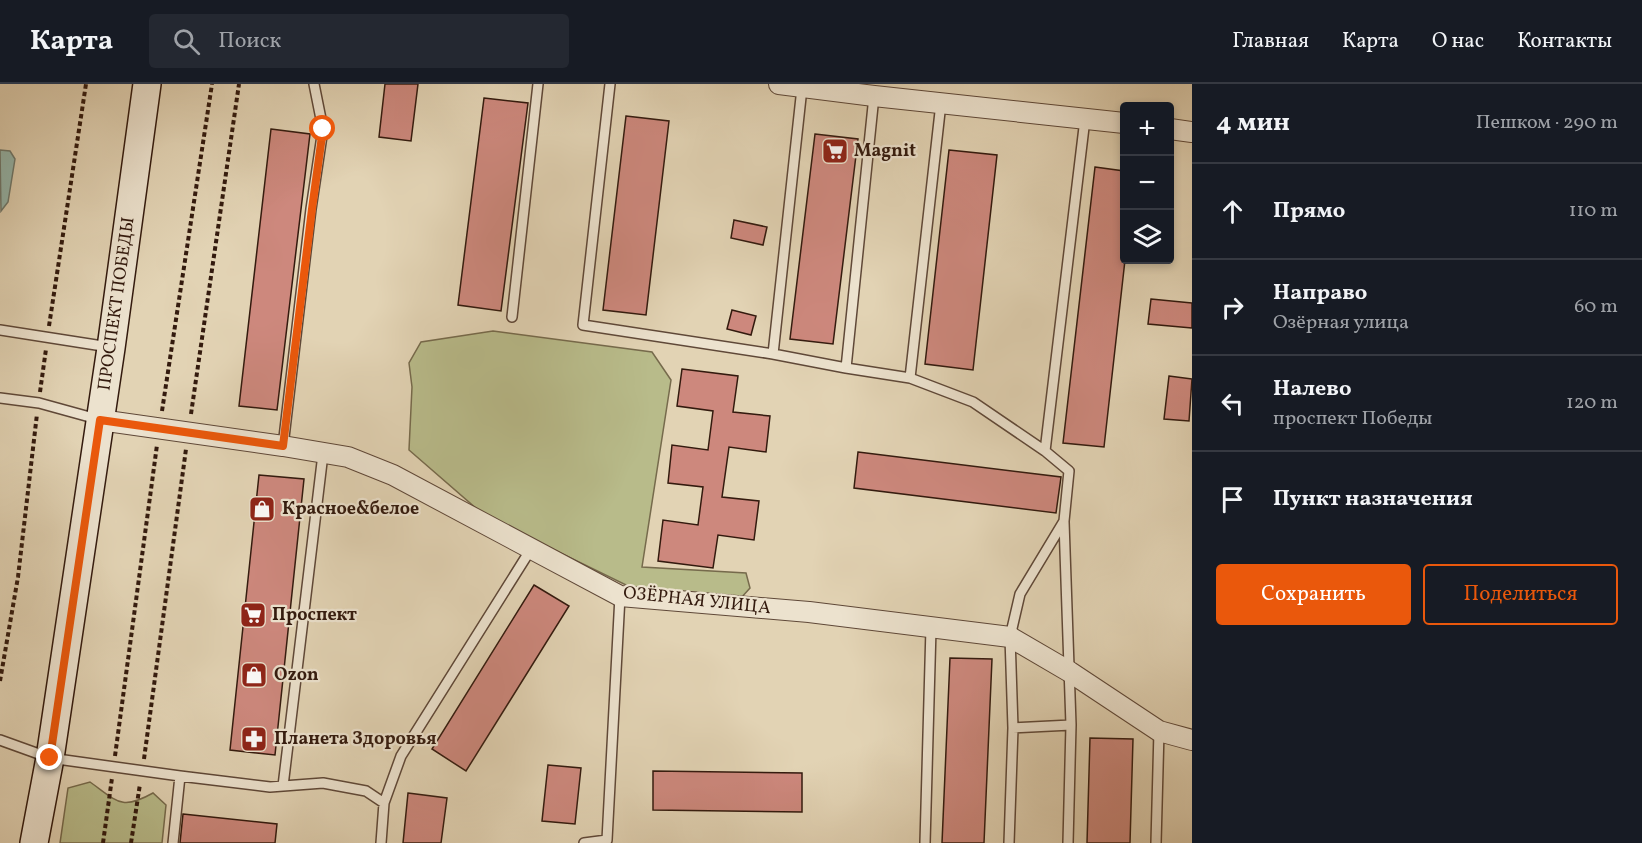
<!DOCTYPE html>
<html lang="ru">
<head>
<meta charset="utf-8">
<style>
	:root { --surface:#171b24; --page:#242831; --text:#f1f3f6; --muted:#9ea1a6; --line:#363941; --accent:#ea580c }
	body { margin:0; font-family:Vollkorn,serif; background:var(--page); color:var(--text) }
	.controls { position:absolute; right:18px; top:18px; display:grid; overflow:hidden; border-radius:6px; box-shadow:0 3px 9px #0003 }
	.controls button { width:54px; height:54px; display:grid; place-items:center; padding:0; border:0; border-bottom:2px solid var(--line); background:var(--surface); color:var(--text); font:30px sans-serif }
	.stop { position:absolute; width:18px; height:18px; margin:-14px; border:4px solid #ea580c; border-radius:50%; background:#fff }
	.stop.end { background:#ea580c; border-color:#fff; box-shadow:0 2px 6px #0008 }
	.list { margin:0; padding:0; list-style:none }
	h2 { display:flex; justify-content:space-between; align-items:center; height:78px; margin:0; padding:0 24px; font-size:26px }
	h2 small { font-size:20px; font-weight:400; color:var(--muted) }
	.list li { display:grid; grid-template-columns:39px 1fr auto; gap:18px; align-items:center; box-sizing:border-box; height:96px; padding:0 24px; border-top:2px solid var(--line) }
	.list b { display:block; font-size:22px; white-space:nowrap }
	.list p { margin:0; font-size:20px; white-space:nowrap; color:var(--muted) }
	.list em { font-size:20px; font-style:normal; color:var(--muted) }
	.actions { display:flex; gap:12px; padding:18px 24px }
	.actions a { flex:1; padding:14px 0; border:2px solid var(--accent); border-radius:6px; text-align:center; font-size:21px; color:var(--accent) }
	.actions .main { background:var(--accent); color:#fff }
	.icon { flex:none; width:33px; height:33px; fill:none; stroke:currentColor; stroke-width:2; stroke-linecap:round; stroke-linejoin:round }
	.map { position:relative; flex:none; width:1192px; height:759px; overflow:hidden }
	header { display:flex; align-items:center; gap:36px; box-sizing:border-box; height:84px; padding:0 30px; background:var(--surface); border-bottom:2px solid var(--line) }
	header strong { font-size:28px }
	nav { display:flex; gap:33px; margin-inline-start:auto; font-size:21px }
	.search { width:420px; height:54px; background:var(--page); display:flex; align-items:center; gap:15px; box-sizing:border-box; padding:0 21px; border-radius:6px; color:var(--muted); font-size:22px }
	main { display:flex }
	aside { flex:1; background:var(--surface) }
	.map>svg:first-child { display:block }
	.green { fill:#b8bb8a; stroke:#766a4c; stroke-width:1.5 }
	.water { fill:#95b8ae; stroke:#6e796e; stroke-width:1.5 }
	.building { fill:#cd887d; stroke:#331a0e; stroke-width:1.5 }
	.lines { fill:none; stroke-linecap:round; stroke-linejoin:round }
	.lane-casing { stroke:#5f4838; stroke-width:12 }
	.street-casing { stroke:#5f4838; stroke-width:22 }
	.secondary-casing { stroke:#331a0e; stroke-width:30 }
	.path { stroke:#331a0e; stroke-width:4; stroke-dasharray:4.5 3; stroke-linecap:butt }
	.lane { stroke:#ece2ce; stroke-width:9 }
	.street { stroke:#ece2ce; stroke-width:20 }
	.secondary { stroke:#ece2ce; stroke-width:27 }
	.route { stroke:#ea580c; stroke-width:8 }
	.labels { text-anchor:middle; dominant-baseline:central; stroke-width:4.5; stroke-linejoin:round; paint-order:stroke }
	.poi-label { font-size:18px; font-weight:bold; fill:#331a0e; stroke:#ece2ce; text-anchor:start }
	.street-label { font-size:18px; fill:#331a0e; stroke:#ece2ce }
</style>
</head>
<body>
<header>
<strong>Карта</strong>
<div class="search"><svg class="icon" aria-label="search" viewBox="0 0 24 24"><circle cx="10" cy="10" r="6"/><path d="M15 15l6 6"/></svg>Поиск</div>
<nav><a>Главная</a><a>Карта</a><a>О нас</a><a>Контакты</a></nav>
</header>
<main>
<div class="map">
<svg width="1192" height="759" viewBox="0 0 1192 759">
	<rect width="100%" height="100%" fill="#e2d3b4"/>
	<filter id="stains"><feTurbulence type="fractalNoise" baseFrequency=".00333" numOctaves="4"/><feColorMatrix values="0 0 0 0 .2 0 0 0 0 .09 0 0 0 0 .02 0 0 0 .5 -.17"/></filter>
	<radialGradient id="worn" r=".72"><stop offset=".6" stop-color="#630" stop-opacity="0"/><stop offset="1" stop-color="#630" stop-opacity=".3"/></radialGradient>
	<path class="green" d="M 493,247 L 652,268 L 671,296 L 642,483 L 746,489 L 750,504 L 741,514 L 628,502 L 485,432 L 409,366 L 412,303 L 409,279 L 421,258 Z
		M 90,698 C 117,717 121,727 153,709 L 166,721 L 162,759 L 60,759 L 68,704 Z"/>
	<path class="water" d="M 0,66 L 10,67 L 15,75 L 8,118 L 1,127 Z"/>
	<path class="building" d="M 385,0 L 418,0 L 411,57 L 379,53 Z
		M 484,14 L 528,19 L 501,227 L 458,221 Z
		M 626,32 L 669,37 L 646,231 L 603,226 Z
		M 271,45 L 310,50 L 277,326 L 239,322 Z
		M 815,50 L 858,55 L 833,260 L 790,255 Z
		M 949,66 L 997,71 L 973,286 L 925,280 Z
		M 1095,83 L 1124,87 L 1125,176 L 1104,363 L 1063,359 Z
		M 734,136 L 767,143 L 763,161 L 731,154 Z
		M 1151,215 L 1192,219 L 1192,244 L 1148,240 Z
		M 732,226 L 756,232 L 751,251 L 727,245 Z
		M 682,285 L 738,292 L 733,328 L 770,332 L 766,368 L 729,363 L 722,413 L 759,417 L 754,456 L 718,451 L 713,484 L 658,477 L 663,436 L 698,441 L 703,403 L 668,399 L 672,361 L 708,366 L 713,327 L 677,322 Z
		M 1169,292 L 1192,295 L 1189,337 L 1164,335 Z
		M 858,368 L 1061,393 L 1056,429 L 854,404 Z
		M 259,391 L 304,395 L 275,671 L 230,666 Z
		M 534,501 L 569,522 L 466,687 L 432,665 Z
		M 950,574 L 992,575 L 984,759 L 942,759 Z
		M 1090,654 L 1133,655 L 1130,759 L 1087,759 Z
		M 548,681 L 581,684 L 575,740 L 542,737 Z
		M 653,687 L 802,689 L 802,728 L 653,726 Z
		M 408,709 L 447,714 L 441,759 L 403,759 Z
		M 183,730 L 277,740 L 275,759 L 180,759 Z"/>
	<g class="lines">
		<defs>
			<path id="lane" d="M 610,0 L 583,241 L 773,270 L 846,284 L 910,294 L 973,318 L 1045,367 L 1069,387 L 1064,437 L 1020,510 L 1010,553 L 1013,644 L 1009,759
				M 512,233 L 538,0
				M 0,246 L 109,263
				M 773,270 L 802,4
				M 846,284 L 874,12
				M 910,294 L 941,19
				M 0,314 L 39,319 L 97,335
				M 283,362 L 311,125 L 323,45 L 314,0
				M 1045,367 L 1085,35
				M 1064,438 L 1071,641 L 1068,759
				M 1013,644 L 1071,641
				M 0,656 L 50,674 L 180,692 L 270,703 L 323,699 L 366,707 L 384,719 L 381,759
				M 283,702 L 323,370
				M 384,719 L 401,672 L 531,465
				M 173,759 L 180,692
				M 584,759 L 607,756 L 620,512
				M 925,759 L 931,544
				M 1156,759 L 1159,647"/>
			<path id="street" d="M 779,0 L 874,12 L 1124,39
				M 1170,45 L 1192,48
				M 100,336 L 283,362 L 348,373 L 393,391 L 620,512 L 809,528 L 1010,553 L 1070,588 L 1159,647 L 1192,656"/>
			<path id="secondary" d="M 34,759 L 50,674 L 111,264 L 147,0"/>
		</defs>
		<use href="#lane" class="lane-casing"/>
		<use href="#street" class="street-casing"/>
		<use href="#secondary" class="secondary-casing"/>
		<path class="path" d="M 49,242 L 86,0
			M 40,308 L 46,265
			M 162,327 L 212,0
			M 191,330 L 239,0
			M 0,597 L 18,493 L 37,330
			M 115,672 L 157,361
			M 144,675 L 186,365
			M 103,759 L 112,694
			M 131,759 L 140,700"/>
		<use href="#lane" class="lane"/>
		<use href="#street" class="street"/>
		<use href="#secondary" class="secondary"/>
	</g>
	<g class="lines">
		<path class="route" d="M 50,674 L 100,336 L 283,362 L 312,125 L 323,45"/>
	</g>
	<defs>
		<symbol id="supermarket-square" viewBox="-11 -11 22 22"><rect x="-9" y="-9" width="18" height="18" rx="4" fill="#8f2418" stroke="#ece2ce"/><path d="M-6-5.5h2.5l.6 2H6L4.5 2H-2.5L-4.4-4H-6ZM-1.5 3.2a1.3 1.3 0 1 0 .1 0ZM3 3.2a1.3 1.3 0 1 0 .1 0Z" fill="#fff"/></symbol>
		<symbol id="shop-square" viewBox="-11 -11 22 22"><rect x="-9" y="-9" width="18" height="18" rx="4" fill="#8f2418" stroke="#ece2ce"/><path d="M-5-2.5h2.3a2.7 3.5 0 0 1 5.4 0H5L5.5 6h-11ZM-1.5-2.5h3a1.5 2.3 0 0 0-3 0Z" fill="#fff"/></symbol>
		<symbol id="pharmacy-square" viewBox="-11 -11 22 22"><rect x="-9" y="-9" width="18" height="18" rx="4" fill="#8f2418" stroke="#ece2ce"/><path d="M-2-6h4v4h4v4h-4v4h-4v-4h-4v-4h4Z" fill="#fff"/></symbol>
	</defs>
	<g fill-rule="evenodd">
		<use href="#supermarket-square" x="820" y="52" width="30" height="30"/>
		<use href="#shop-square" x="247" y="410" width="30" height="30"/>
		<use href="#supermarket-square" x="238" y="516" width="30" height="30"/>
		<use href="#shop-square" x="239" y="576" width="30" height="30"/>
		<use href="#pharmacy-square" x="239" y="640" width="30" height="30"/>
	</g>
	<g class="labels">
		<g class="poi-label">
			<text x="854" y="67">Magnit</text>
			<text x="282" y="425">Красное&amp;белое</text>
			<text x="272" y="531">Проспект</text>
			<text x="274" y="591">Ozon</text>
			<text x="274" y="655">Планета Здоровья</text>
		</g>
		<g class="street-label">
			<text transform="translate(117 220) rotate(-82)">ПРОСПЕКТ ПОБЕДЫ</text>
			<text transform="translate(697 517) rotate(6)">ОЗЁРНАЯ УЛИЦА</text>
		</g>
	</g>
	<rect width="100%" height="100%" filter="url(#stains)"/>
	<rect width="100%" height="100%" fill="url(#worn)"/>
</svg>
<div class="controls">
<button>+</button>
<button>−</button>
<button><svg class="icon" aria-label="layers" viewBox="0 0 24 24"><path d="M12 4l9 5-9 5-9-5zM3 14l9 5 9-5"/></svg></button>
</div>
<div class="stop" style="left:323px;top:45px"></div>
<div class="stop end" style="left:50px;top:674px"></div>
</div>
<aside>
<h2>4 мин<small>Пешком · 290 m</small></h2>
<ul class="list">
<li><svg class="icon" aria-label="ahead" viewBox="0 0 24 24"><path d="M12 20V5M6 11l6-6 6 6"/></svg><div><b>Прямо</b></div><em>110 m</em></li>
<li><svg class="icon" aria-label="right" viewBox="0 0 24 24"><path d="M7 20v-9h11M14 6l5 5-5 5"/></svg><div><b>Направо</b><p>Озёрная улица</p></div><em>60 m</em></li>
<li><svg class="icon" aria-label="left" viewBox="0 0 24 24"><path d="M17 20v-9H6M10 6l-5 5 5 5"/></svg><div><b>Налево</b><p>проспект Победы</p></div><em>120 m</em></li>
<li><svg class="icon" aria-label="arrive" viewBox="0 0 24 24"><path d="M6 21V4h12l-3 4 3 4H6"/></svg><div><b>Пункт назначения</b></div></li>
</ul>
<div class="actions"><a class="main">Сохранить</a><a>Поделиться</a></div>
</aside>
</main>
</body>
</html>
